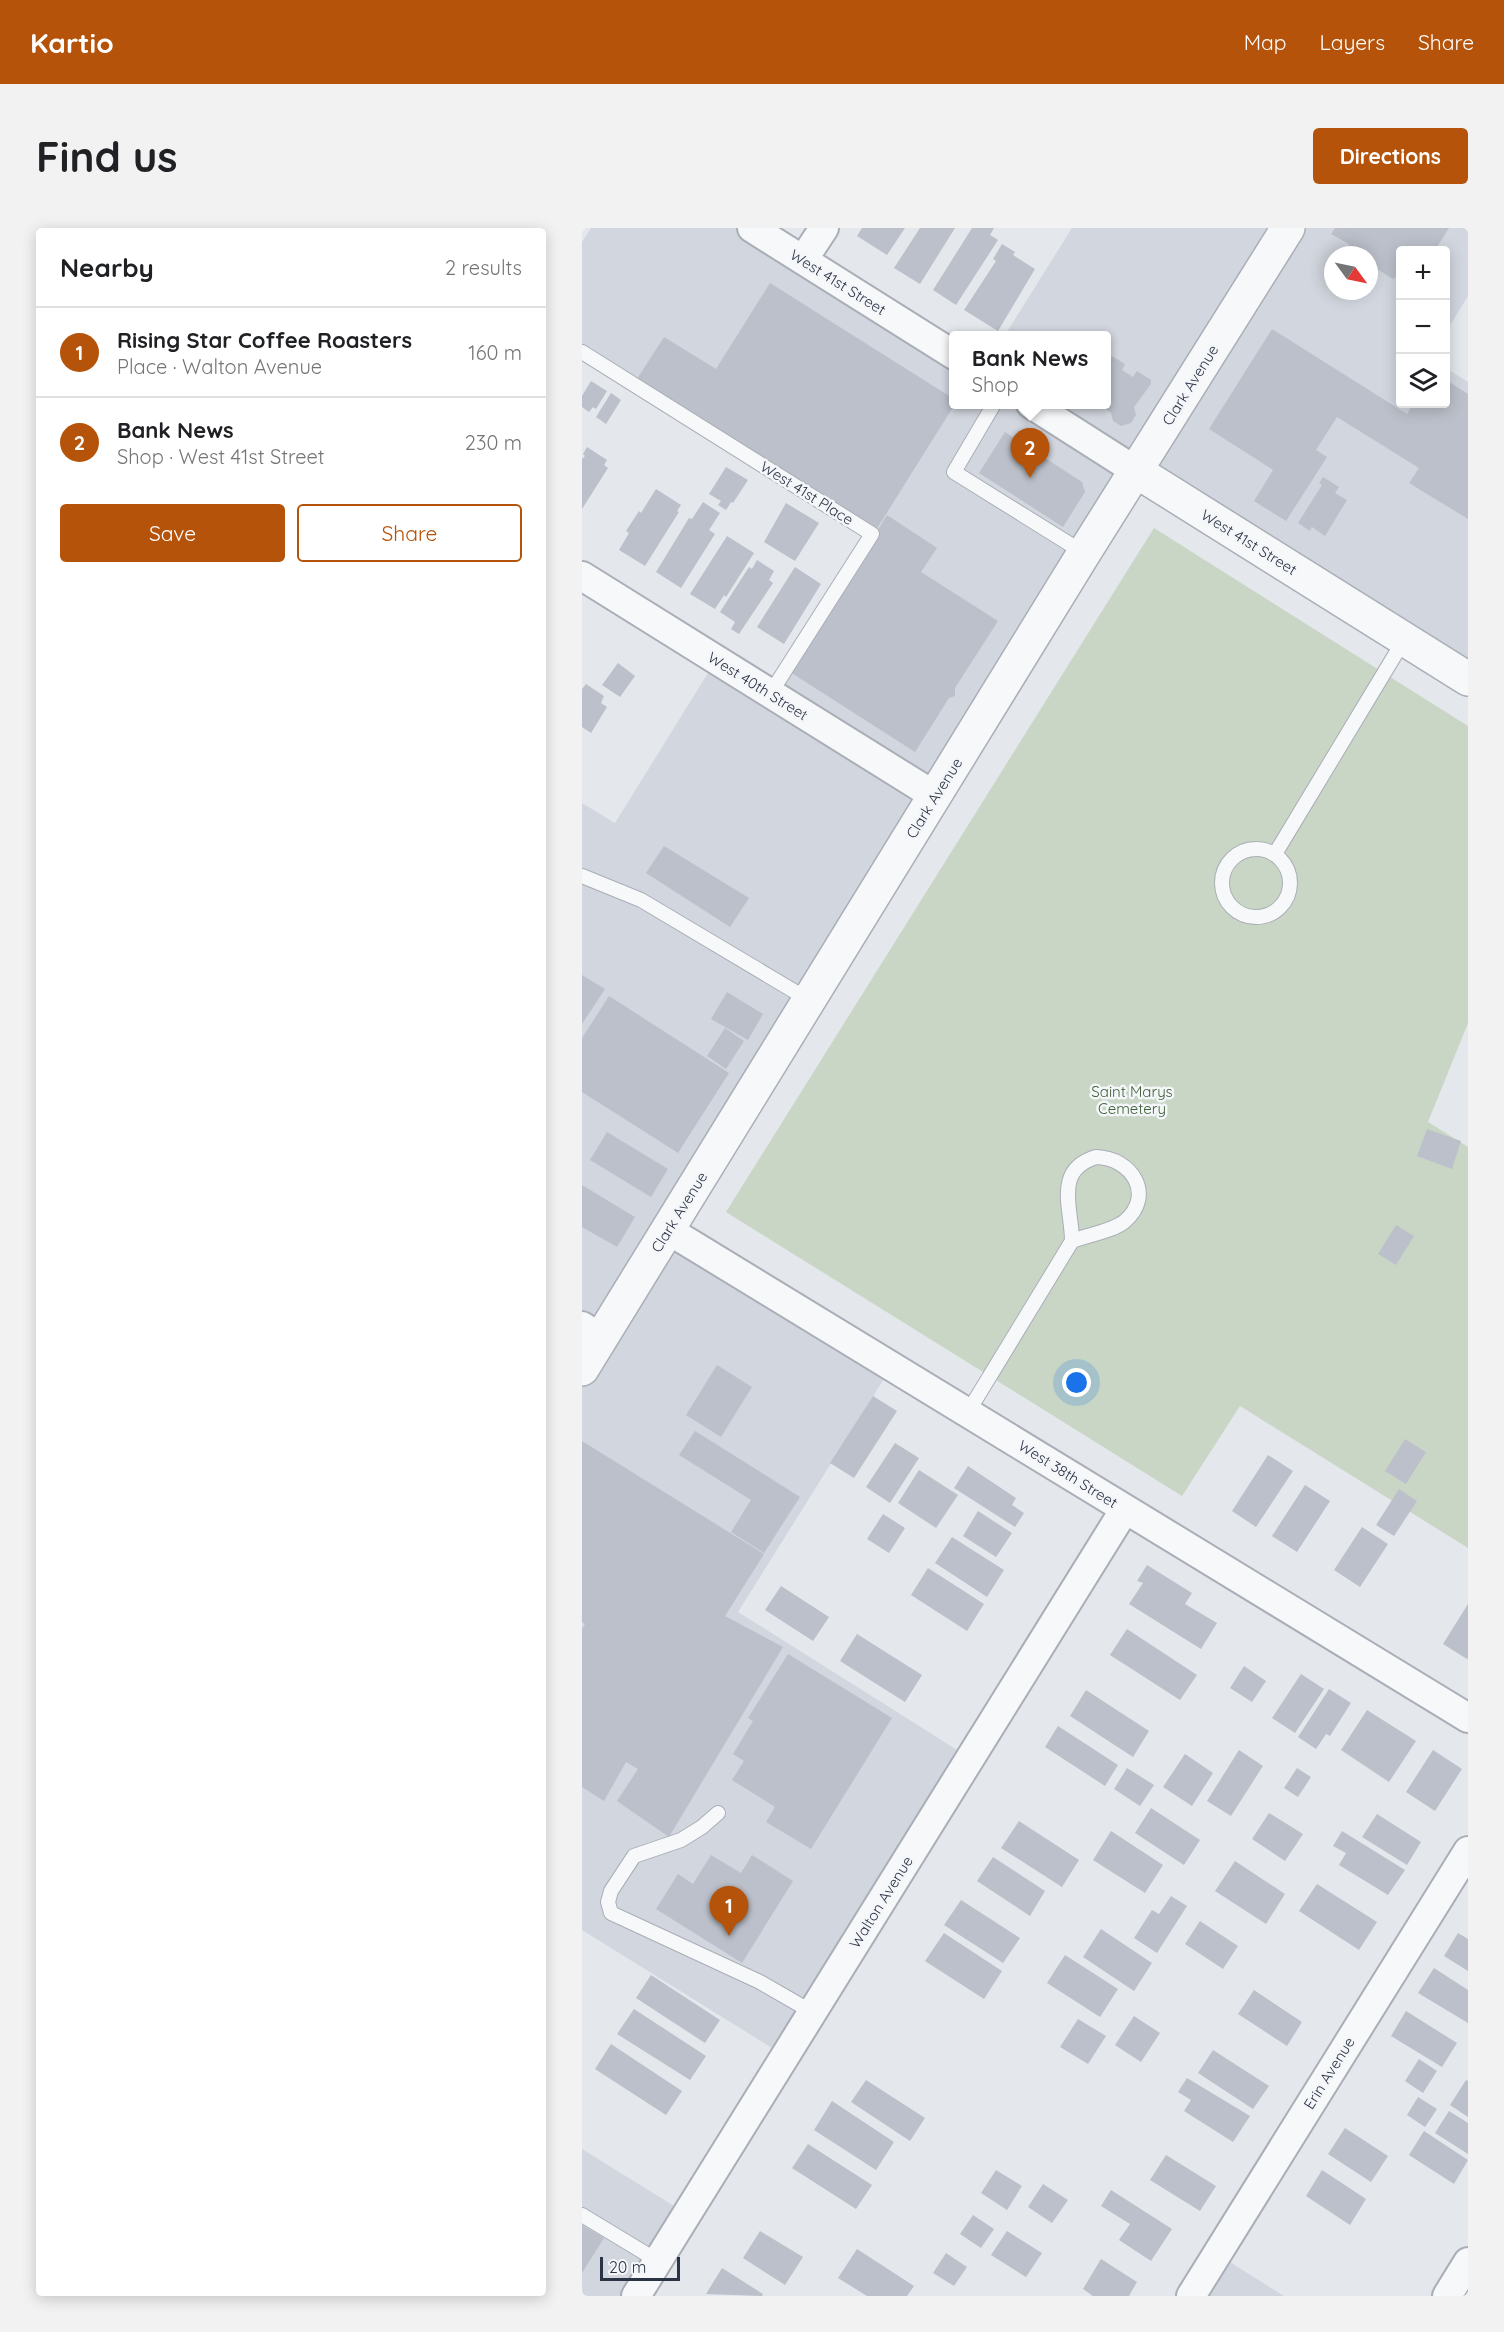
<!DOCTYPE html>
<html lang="en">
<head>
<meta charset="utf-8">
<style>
	:root { --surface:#fff; --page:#f2f2f2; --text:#202124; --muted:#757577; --line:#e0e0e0; --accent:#b45309 }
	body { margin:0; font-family:Quicksand,sans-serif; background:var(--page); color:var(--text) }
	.controls { position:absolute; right:18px; top:18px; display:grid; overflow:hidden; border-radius:6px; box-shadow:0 3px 15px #0003 }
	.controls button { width:54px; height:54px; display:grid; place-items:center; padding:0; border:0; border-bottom:2px solid var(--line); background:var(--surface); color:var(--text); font:30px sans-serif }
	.compass { position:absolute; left:742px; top:18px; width:54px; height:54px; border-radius:50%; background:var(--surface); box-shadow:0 3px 15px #0003; rotate:123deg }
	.scale { position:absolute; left:18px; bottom:15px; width:80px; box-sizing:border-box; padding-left:6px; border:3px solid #2b3445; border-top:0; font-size:16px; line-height:21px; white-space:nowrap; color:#2b3445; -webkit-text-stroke:4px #f4f6f9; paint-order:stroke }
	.you { position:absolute; left:495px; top:1155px; width:21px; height:21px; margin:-15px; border:4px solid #fff; border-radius:50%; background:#1a73e8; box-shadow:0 0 0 9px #1a73e833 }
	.badge { display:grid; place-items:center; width:39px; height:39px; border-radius:50%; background:var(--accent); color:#fff; font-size:20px; font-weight:700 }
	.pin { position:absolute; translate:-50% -50px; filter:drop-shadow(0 2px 3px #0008) }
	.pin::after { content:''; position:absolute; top:32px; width:21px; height:18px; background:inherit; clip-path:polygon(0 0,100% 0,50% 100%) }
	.popup { position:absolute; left:367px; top:103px; width:162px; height:78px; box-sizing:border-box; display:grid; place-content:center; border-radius:6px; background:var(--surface); filter:drop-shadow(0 2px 4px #0005); font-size:20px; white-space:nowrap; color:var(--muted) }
	.popup b { font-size:22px; color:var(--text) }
	.popup::after { content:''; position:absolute; left:50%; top:100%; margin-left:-12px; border:12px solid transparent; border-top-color:var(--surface) }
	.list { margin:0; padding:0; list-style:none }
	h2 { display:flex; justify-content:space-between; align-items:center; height:78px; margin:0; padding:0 24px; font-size:26px }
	h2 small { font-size:20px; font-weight:400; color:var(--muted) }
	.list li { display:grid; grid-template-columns:39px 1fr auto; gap:18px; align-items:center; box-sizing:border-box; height:90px; padding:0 24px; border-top:2px solid var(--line) }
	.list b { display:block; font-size:22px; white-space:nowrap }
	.list p { margin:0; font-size:20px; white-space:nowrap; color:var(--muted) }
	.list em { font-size:20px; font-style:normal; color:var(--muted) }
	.actions { display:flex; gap:12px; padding:18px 24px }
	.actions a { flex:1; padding:14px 0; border:2px solid var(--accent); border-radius:6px; text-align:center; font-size:21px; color:var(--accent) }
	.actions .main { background:var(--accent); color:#fff }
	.icon { flex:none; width:33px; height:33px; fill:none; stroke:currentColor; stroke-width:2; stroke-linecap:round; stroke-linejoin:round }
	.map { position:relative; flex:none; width:886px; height:2068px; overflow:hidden; border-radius:6px }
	header { display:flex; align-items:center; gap:36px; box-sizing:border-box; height:84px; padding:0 30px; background:var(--accent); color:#fff }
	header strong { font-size:28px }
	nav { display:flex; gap:33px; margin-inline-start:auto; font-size:21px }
	.intro { display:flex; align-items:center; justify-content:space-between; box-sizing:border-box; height:144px; padding:0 36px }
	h1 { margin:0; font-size:42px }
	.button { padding:15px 27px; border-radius:6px; background:var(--accent); color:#fff; font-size:21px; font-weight:700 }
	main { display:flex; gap:36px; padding:0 36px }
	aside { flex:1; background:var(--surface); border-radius:6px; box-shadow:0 3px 15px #0003 }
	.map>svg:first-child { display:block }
	.built { fill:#d2d6de; fill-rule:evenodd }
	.green { fill:#c9d6c5 }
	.building { fill:#bbc0ca }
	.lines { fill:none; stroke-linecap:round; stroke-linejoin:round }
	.service-casing { stroke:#a9aeb7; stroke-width:16 }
	.minor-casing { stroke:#a9aeb7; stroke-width:32 }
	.tertiary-casing { stroke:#a9aeb7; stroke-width:36 }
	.service { stroke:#f7f8fa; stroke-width:14 }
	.minor { stroke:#f7f8fa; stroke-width:28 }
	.tertiary { stroke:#f7f8fa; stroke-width:33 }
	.labels { text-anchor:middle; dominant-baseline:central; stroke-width:5; stroke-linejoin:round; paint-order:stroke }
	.street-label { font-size:15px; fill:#2b3445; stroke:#f4f6f9 }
	.park-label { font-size:15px; fill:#3f6138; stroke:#f4f6f9 }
</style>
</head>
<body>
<header>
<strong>Kartio</strong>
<nav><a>Map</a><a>Layers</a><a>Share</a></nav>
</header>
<div class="intro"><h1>Find us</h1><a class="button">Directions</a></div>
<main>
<aside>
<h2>Nearby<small>2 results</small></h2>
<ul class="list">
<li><span class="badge">1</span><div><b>Rising Star Coffee Roasters</b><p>Place · Walton Avenue</p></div><em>160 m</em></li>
<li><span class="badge">2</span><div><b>Bank News</b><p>Shop · West 41st Street</p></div><em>230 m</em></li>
</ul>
<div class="actions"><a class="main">Save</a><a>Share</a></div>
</aside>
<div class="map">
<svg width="886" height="2068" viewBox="0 0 886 2068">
	<rect width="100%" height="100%" fill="#e4e7ec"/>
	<path class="built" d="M 9,0 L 170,0 L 371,127 L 372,176 L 524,176 L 524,107 L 423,107 L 490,0 L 886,0 L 886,68 L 864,104 L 864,22 L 818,22 L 818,176 L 864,176 L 864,140 L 886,154 L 886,451 L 554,243 L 86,1001 L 310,1138 L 156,1384 L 388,1530 L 203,1828 L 0,1702 L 0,575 L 33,595 L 134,432 L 188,466 L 290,306 L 0,124 L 0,14 ZM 751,27 L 787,27 L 787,63 L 751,63 Z
		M 0,1921 L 105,1986 L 54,2068 L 0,2068 Z
		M 635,2026 L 702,2068 L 609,2068 Z"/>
	<path class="green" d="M 572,300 L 886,498 L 886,795 L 846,894 L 886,919 L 886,1320 L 658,1178 L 600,1268 L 144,984 Z"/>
	<path class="building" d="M 280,0 L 323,0 L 305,27 L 275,8 Z
		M 338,0 L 373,0 L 338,56 L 312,40 Z
		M 390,0 L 412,0 L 408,7 L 416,12 L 374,77 L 351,62 Z
		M 753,0 L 867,0 L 853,22 L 818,22 L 818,47 L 811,51 L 787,36 L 787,27 L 773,27 L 767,23 L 767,16 L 749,6 Z
		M 420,16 L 433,24 L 431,27 L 453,41 L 416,103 L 382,82 L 414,33 L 411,31 Z
		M 188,55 L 372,171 L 373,176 L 294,302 L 55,151 L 82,109 L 134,141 Z
		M 690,101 L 825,186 L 831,176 L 864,176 L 864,152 L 886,166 L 886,291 L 827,255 L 837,240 L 755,189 L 734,222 L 745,229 L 704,293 L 672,273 L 691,242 L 627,201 Z
		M 530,128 L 543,136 L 540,142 L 551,149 L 555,143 L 569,152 L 569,156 L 552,179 L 554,187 L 549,195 L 539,198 L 531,193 L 529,185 L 516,176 L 524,176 L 524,133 L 526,134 Z
		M 9,153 L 25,163 L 14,181 L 11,179 L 7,184 L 0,179 L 0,168 Z
		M 29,165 L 39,172 L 24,196 L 14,189 Z
		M 423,204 L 500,254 L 503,264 L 481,299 L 397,245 Z
		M 5,219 L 25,232 L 22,237 L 26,240 L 0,281 L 0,231 L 3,228 L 1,226 Z
		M 144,239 L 166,252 L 151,275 L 149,274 L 144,282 L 136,277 L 139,273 L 127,266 Z
		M 741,249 L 757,259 L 753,265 L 765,272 L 743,308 L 730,299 L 728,303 L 716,295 L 740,257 L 737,255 Z
		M 74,261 L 99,277 L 95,283 L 97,284 L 63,338 L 37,322 L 47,305 L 44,303 L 57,283 L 59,285 Z
		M 121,274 L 138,285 L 127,302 L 133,306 L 99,360 L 74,344 L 107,290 L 110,291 Z
		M 204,275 L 237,295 L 213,333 L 182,314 Z
		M 305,287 L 355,320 L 339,344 L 416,393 L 373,460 L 373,468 L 367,470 L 333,524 L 208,444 L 297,304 L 295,303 Z
		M 145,308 L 172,325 L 144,369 L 142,367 L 133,381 L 108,366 Z
		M 175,332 L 192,343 L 187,352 L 191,355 L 157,406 L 149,401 L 153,394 L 138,384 L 167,339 L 170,341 Z
		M 213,339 L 239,356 L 202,416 L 175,399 Z
		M 36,435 L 53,448 L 38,469 L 20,457 Z
		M 4,456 L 22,468 L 19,475 L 25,479 L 9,505 L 0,499 L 0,461 Z
		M 82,618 L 167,670 L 148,699 L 64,645 Z
		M 0,747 L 23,761 L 0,796 Z
		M 145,764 L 181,786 L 166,812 L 129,791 Z
		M 27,768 L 147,845 L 96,925 L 0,864 L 0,810 Z
		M 143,800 L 162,813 L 144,841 L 125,828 Z
		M 845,901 L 879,913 L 870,941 L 835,928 Z
		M 25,904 L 86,941 L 69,969 L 8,932 Z
		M 0,957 L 53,989 L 35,1019 L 0,999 Z
		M 814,997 L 832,1008 L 814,1037 L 796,1026 Z
		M 135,1137 L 170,1159 L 139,1209 L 104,1187 Z
		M 291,1168 L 315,1183 L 272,1250 L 248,1235 Z
		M 113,1203 L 218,1269 L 182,1325 L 149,1304 L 169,1272 L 97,1227 Z
		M 823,1211 L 844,1224 L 824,1256 L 803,1243 Z
		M 0,1213 L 182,1326 L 143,1388 L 201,1419 L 87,1609 L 35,1573 L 56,1541 L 44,1534 L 22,1573 L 0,1559 L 0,1401 L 3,1396 L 0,1394 Z
		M 313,1215 L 337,1230 L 308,1275 L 284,1259 Z
		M 686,1227 L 711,1243 L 674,1299 L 650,1283 Z
		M 386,1238 L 434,1270 L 430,1277 L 442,1285 L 433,1299 L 372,1260 Z
		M 337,1242 L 376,1267 L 354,1300 L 316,1275 Z
		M 723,1257 L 748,1273 L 715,1324 L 690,1308 Z
		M 817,1261 L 835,1273 L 812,1308 L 794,1297 Z
		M 396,1283 L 430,1305 L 414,1329 L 381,1308 Z
		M 301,1286 L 323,1300 L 307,1325 L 285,1311 Z
		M 780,1299 L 806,1316 L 778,1359 L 752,1342 Z
		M 370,1309 L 422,1342 L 405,1369 L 353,1335 Z
		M 565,1337 L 610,1365 L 603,1376 L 635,1395 L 619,1421 L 547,1376 L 561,1355 L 555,1353 Z
		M 346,1340 L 402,1376 L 385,1403 L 329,1367 Z
		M 199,1358 L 247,1389 L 231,1413 L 183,1382 Z
		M 886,1376 L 886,1430 L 885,1431 L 861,1416 Z
		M 545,1401 L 615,1447 L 598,1472 L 528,1427 Z
		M 275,1406 L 340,1447 L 323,1474 L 258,1433 Z
		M 206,1426 L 310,1490 L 229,1621 L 184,1594 L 193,1579 L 150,1552 L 162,1533 L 151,1526 L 171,1493 L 166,1490 Z
		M 662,1438 L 684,1453 L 670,1474 L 648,1460 Z
		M 719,1446 L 742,1461 L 713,1505 L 690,1490 Z
		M 747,1461 L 769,1475 L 748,1508 L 744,1506 L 734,1521 L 716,1509 Z
		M 504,1462 L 567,1503 L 551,1529 L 488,1488 Z
		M 785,1482 L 834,1513 L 807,1554 L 759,1522 Z
		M 476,1498 L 536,1537 L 523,1558 L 463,1519 Z
		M 657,1522 L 681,1538 L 649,1588 L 625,1573 Z
		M 851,1522 L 880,1541 L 853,1583 L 824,1564 Z
		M 603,1526 L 631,1545 L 610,1578 L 581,1559 Z
		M 545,1540 L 572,1557 L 558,1578 L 532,1561 Z
		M 715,1540 L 729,1549 L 716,1569 L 702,1560 Z
		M 569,1580 L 618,1612 L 602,1637 L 553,1605 Z
		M 687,1585 L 721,1606 L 703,1633 L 670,1611 Z
		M 795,1586 L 839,1614 L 825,1637 L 780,1609 Z
		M 437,1593 L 497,1632 L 480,1659 L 419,1620 Z
		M 529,1603 L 581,1637 L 563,1665 L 511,1632 Z
		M 760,1603 L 823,1642 L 806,1667 L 757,1637 L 764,1625 L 751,1618 Z
		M 129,1627 L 159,1645 L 170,1627 L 211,1653 L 160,1735 L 74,1681 L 96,1646 L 111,1656 Z
		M 411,1629 L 463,1663 L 448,1688 L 395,1653 Z
		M 653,1633 L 703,1666 L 684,1696 L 633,1663 Z
		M 735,1656 L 795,1694 L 777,1722 L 717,1683 Z
		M 589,1668 L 605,1678 L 575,1725 L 552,1710 L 570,1682 L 577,1686 Z
		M 379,1672 L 438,1710 L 421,1735 L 362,1697 Z
		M 618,1693 L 656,1718 L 641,1741 L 603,1716 Z
		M 519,1701 L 570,1735 L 552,1763 L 501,1729 Z
		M 362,1705 L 420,1743 L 402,1771 L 343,1733 Z
		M 876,1705 L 886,1711 L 886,1743 L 862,1728 Z
		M 483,1727 L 536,1761 L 518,1789 L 465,1755 Z
		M 852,1740 L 886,1762 L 886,1795 L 836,1765 Z
		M 69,1747 L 138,1792 L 123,1815 L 54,1770 Z
		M 672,1762 L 720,1794 L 705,1818 L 656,1786 Z
		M 52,1781 L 124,1828 L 108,1852 L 35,1806 Z
		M 824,1783 L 875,1815 L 860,1839 L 809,1808 Z
		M 552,1788 L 578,1805 L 559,1834 L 533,1817 Z
		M 496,1791 L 524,1808 L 506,1836 L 478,1819 Z
		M 29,1816 L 100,1863 L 84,1887 L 13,1841 Z
		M 631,1822 L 687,1858 L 671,1881 L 616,1845 Z
		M 837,1831 L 855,1843 L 841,1865 L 823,1853 Z
		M 605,1850 L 668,1888 L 651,1914 L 602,1883 L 609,1872 L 596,1864 Z
		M 284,1852 L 343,1890 L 328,1913 L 269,1874 Z
		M 884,1852 L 886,1853 L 886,1889 L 868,1877 Z
		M 836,1869 L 855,1881 L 843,1899 L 825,1887 Z
		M 250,1873 L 312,1914 L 294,1942 L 232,1902 Z
		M 867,1883 L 886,1895 L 886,1926 L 853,1905 Z
		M 763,1900 L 806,1928 L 789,1954 L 746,1926 Z
		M 842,1903 L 886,1932 L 872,1956 L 827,1927 Z
		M 226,1916 L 290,1957 L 274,1981 L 210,1940 Z
		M 584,1927 L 634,1958 L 618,1983 L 568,1952 Z
		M 414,1942 L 440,1958 L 425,1982 L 399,1965 Z
		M 740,1942 L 784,1971 L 768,1997 L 724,1968 Z
		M 461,1956 L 486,1972 L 470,1995 L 446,1979 Z
		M 529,1962 L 590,2001 L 569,2033 L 537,2012 L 548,1996 L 519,1978 Z
		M 391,1987 L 412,2001 L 399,2020 L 378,2006 Z
		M 0,1997 L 22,2010 L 0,2045 Z
		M 178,2003 L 221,2029 L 203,2057 L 161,2030 Z
		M 425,2003 L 460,2025 L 444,2049 L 409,2027 Z
		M 275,2021 L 332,2058 L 325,2068 L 285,2068 L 256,2050 Z
		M 364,2025 L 385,2039 L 372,2058 L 351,2045 Z
		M 519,2031 L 555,2054 L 547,2068 L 511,2068 L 501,2061 Z
		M 140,2040 L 181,2066 L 180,2068 L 124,2066 Z"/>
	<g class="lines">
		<defs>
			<path id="service" d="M 0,124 L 290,306 L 188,466
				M 412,176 L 372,244 L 502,325
				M640 655a34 34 0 1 1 68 0a34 34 0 1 1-68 0Z
				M 693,626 L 822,412
				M 0,648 L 59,672 L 227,772
				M 514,929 C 550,930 573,967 543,993 C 532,1003 505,1007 490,1013 C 490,981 471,942 514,929 Z
				M 386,1184 L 490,1013
				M 136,1585 L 120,1599 L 99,1612 L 52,1628 L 29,1663 L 26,1674 L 29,1685 L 178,1754 L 230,1784
				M 0,1987 L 76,2033"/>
			<path id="minor" d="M 170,0 L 372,127
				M 221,32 L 242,0
				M 449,176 L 554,243
				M 0,348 L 353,568
				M 86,1002 L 886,1490
				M 0,1098 L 19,1110
				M 54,2068 L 543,1281
				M 609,2068 L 886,1623
				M 865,2068 L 886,2034"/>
			<path id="tertiary" d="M 554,243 L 886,451
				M 0,1141 L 502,325 L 706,0"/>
		</defs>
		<use href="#service" class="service-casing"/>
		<use href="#minor" class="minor-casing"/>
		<use href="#tertiary" class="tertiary-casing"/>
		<use href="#service" class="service"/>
		<use href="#minor" class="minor"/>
		<use href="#tertiary" class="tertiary"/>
	</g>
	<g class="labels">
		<g class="street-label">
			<text transform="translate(256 54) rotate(32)">West 41st Street</text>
			<text transform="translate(608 157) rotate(-58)">Clark Avenue</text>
			<text transform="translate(225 265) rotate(32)">West 41st Place</text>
			<text transform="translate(667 314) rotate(32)">West 41st Street</text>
			<text transform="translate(176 458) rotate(32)">West 40th Street</text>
			<text transform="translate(352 570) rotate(-58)">Clark Avenue</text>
			<text transform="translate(97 984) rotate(-58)">Clark Avenue</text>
			<text transform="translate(486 1246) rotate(32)">West 38th Street</text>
			<text transform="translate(299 1674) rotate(-58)">Walton Avenue</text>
			<text transform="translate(747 1845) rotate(-58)">Erin Avenue</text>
		</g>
		<g class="park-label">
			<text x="550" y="863">Saint Marys<tspan x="550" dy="17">Cemetery</tspan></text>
		</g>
	</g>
</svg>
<div class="controls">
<button>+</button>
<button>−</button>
<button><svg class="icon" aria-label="layers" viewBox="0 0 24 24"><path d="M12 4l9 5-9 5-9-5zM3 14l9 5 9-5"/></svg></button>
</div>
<svg class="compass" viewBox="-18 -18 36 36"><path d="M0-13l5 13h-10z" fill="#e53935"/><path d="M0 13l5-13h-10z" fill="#757577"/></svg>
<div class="scale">20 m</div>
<div class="you"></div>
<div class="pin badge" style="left:147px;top:1708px">1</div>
<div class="pin badge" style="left:448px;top:250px">2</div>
<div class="popup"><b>Bank News</b>Shop</div>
</div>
</main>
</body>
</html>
